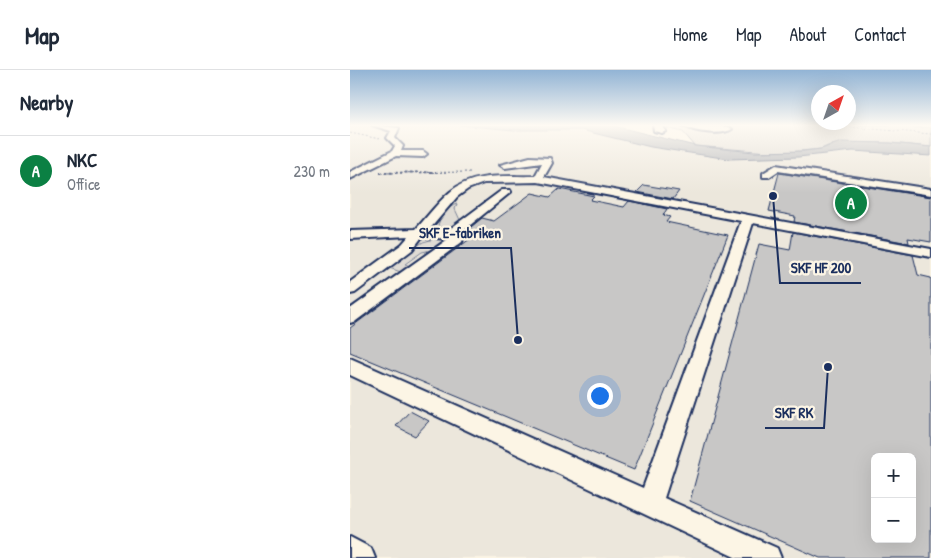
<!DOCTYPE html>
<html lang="en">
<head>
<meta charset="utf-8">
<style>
	:root { --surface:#fff; --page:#f6f6f7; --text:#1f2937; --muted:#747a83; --line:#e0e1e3; --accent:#0b8043 }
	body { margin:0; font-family:"Patrick Hand",sans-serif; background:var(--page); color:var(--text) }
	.controls { position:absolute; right:15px; bottom:15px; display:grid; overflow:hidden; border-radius:8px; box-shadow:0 5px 20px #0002 }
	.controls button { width:45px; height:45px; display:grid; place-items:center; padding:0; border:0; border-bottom:1px solid var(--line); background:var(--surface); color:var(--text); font:25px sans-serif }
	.compass { position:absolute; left:461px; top:15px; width:45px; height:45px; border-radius:50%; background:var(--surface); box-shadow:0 5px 20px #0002; rotate:40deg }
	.you { position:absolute; left:249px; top:325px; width:18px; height:18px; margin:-12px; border:4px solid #fff; border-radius:50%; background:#1a73e8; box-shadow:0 0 0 8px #1a73e833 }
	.badge { display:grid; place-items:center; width:32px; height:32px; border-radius:50%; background:var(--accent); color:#fff; font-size:16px; font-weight:700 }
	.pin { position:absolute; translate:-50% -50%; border:2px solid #fff; box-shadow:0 1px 5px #0006 }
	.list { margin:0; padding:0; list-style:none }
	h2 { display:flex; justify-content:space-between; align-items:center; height:65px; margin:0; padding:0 20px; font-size:21px }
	h2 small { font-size:16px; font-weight:400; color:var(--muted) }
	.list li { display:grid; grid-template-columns:32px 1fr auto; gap:15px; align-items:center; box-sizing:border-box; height:70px; padding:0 20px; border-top:1px solid var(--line) }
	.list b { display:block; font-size:19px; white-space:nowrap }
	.list p { margin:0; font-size:16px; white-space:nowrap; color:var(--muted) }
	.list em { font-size:16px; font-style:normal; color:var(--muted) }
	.map { position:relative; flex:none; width:581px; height:488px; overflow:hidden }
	header { display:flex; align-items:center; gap:30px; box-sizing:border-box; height:70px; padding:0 25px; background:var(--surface); border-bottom:1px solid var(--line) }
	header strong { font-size:24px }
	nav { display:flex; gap:28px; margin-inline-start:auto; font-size:18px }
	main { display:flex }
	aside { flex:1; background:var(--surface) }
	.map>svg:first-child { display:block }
	.built { fill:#ece7dc; fill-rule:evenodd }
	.green { fill:#dfdbd4; stroke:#7d8599 }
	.water { fill:#b2b4b8; stroke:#767f94 }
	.building { fill:#c8c7c6; stroke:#1b2f5e; fill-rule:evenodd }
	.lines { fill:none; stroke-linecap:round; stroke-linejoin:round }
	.minor-casing { stroke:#1b2f5e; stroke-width:4 }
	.path-far1 { stroke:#1b2f5e; stroke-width:1; stroke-dasharray:2 2; stroke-linecap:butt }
	.path { stroke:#1b2f5e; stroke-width:2; stroke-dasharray:2.5 2.5; stroke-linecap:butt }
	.minor { fill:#fcf5e5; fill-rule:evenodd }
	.leader { fill:none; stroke:#1b2f5e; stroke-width:2 }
	.callout-dot { fill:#1b2f5e; stroke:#fcf5e5; stroke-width:2 }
	.callout-label { font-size:15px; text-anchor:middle; font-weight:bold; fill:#1b2f5e; stroke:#fcf5e5; stroke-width:4.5; stroke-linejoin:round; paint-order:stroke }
</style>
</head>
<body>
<header>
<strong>Map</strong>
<nav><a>Home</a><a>Map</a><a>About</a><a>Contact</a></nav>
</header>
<main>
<aside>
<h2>Nearby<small></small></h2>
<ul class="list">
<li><span class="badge">A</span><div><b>NKC</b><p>Office</p></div><em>230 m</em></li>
</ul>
</aside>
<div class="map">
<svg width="581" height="488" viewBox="0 0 581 488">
	<rect width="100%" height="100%" fill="#fcf5e5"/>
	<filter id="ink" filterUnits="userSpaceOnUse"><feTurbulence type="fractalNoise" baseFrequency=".02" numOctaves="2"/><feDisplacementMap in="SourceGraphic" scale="10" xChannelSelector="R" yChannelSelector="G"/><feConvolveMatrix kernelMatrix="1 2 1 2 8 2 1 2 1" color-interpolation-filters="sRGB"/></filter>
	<g filter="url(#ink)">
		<path class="built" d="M 0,55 L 110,55 L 180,61 L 231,60 L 284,73 L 379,89 L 448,87 L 503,81 L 581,86 L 581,488 L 0,488 ZM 525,387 L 562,387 L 562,469 L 525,469 Z"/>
		<path class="green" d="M 561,55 L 563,58 L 581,57 L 581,77 L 540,73 L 518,73 L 480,75 L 471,79 L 431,83 L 345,76 L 333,62 L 309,56 Z
			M 107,134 L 105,139 L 110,150 L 99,159 L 88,157 C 88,149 98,136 107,134 Z
			M 88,168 L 92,170 L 93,174 L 86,179 L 72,182 L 55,194 L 62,197 L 54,203 L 36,197 L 73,172 Z"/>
		<path class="water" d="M 110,55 L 260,55 L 345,76 L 404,82 L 453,81 L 471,79 L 491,72 L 540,73 L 581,77 L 581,86 L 503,81 L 448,87 L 379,89 L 301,77 L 231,60 L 164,60 Z"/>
		<path class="building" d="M 429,103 L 581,127 L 581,172 L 558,168 L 559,173 L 444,152 L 445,146 L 419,141 Z
			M 294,115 L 329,121 L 323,129 L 287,122 Z
			M 209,119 L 244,126 L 240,130 L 274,137 L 279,131 L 317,139 L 313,145 L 320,147 L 316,152 L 378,165 L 284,400 L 0,282 L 0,258 L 128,163 L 116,161 L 132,148 L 144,151 L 182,123 L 200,127 Z
			M 443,162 L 563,185 L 568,205 L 581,208 L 581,488 L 470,488 L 340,431 L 409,174 L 440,180 ZM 525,387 L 562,387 L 562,469 L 525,469 Z
			M 60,341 L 79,351 L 65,366 L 46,356 Z"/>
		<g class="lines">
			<defs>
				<path id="minor" d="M 22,55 L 49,58 L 45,68 L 53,76 L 51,81 L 73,81 L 77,84 L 73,87 L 46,86 L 0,109 L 0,102 L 42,81 L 45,76 L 37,68 L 41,61 Z
					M 303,55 L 311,55 L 316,61 L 312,63 L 304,61 Z
					M 332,55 L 378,57 L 382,59 C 371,66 343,62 332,55 Z
					M 180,87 L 200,88 L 202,93 L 194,107 L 581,179 L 581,187 L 403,153 L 314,428 L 427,478 L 431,488 L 387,488 L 0,305 L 0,288 L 293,418 L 391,151 L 188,112 L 134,113 L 118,119 L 107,127 L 79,160 L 97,161 L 152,120 L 160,120 L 161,122 L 108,165 L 113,169 L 112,172 L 6,251 L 0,253 L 0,239 L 98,169 L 72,167 L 62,180 L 5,223 L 0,224 L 0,212 L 52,174 L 59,166 L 0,169 L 0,161 L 66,159 C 77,147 87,133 100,122 C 123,102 156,107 185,106 L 192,93 L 155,98 L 150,95 Z
					M 426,95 L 581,119 L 581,125 L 428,101 L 419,107 L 413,107 L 413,103 Z
					M 0,467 L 21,478 L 25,488 L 0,488 Z"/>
			</defs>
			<use href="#minor" class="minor-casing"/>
			<path class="path-far1" d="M 476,55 L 581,64
				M 0,63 L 30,69
				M 30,103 L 122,102"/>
			<path class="path" d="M 30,103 L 86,102"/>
			<use href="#minor" class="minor"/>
		</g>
	</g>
	<linearGradient id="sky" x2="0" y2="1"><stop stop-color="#92b4d5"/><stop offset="0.45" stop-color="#fefaf3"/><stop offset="1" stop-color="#fefaf3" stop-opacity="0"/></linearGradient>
	<rect width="581" height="123" fill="url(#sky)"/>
	<path class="leader" d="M168 270L161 178H59M423 126L430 213H511M478 297L474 358H415"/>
	<g class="callout-dot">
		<circle cx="168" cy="270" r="5"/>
		<circle cx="423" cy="126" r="5"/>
		<circle cx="478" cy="297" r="5"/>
	</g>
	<g class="callout-label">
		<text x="110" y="168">SKF E-fabriken</text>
		<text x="471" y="203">SKF HF 200</text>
		<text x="444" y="348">SKF RK</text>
	</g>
</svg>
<div class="controls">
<button>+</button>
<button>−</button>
</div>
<svg class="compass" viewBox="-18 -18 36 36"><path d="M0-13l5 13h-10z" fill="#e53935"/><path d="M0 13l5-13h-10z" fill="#747a83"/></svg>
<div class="you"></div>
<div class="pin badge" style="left:501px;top:133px">A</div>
</div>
</main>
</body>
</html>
